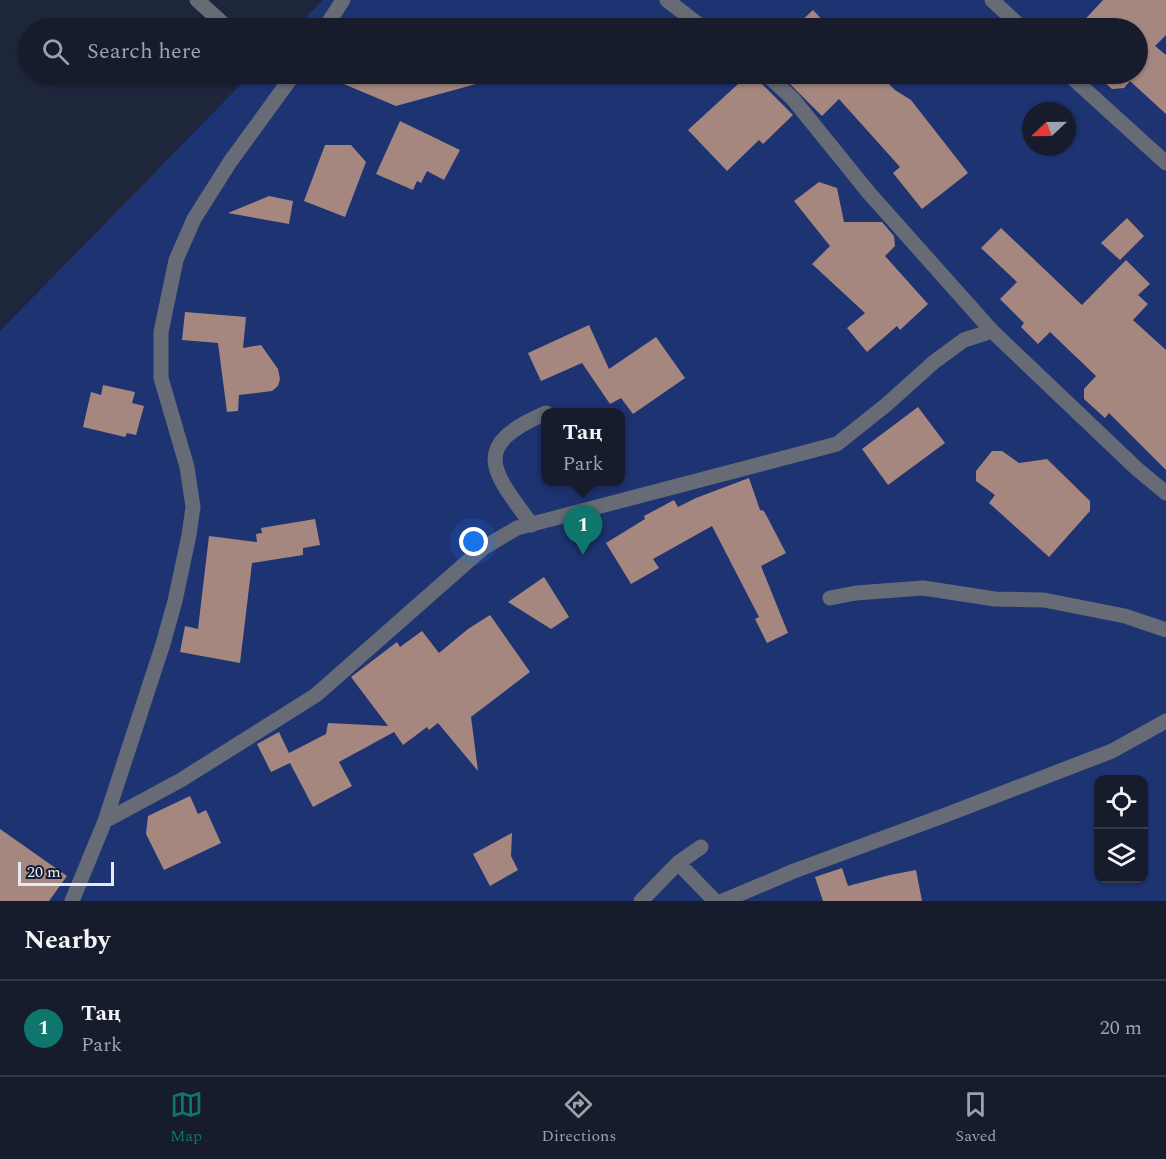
<!DOCTYPE html>
<html lang="en">
<head>
<meta charset="utf-8">
<style>
	:root { --surface:#161c2c; --page:#1f2534; --text:#f1f3f6; --muted:#9ea1a9; --line:#353a48; --accent:#0f766e }
	body { margin:0; font-family:Spectral,serif; background:var(--page); color:var(--text) }
	.controls { position:absolute; right:18px; bottom:18px; display:grid; overflow:hidden; border-radius:12px; box-shadow:0 2px 4px #0004 }
	.controls button { width:54px; height:54px; display:grid; place-items:center; padding:0; border:0; border-bottom:2px solid var(--line); background:var(--surface); color:var(--text); font:30px sans-serif }
	.compass { position:absolute; left:1022px; top:102px; width:54px; height:54px; border-radius:50%; background:var(--surface); box-shadow:0 2px 4px #0004; rotate:248deg }
	.scale { position:absolute; left:18px; bottom:15px; width:96px; box-sizing:border-box; padding-left:6px; border:3px solid #e3e9f7; border-top:0; font-size:16px; line-height:21px; white-space:nowrap; color:#e3e9f7; -webkit-text-stroke:4px #151d30; paint-order:stroke }
	.you { position:absolute; left:474px; top:542px; width:21px; height:21px; margin:-15px; border:4px solid #fff; border-radius:50%; background:#1a73e8; box-shadow:0 0 0 9px #1a73e833 }
	.badge { display:grid; place-items:center; width:39px; height:39px; border-radius:50%; background:var(--accent); color:#fff; font-size:20px; font-weight:700 }
	.pin { position:absolute; translate:-50% -50px; filter:drop-shadow(0 2px 3px #0008) }
	.pin::after { content:''; position:absolute; top:32px; width:21px; height:18px; background:inherit; clip-path:polygon(0 0,100% 0,50% 100%) }
	.popup { position:absolute; left:541px; top:408px; width:84px; height:78px; box-sizing:border-box; display:grid; place-content:center; border-radius:12px; background:var(--surface); filter:drop-shadow(0 2px 4px #0005); font-size:20px; white-space:nowrap; color:var(--muted) }
	.popup b { font-size:22px; color:var(--text) }
	.popup::after { content:''; position:absolute; left:50%; top:100%; margin-left:-12px; border:12px solid transparent; border-top-color:var(--surface) }
	.list { margin:0; padding:0; list-style:none }
	h2 { display:flex; justify-content:space-between; align-items:center; height:78px; margin:0; padding:0 24px; font-size:26px }
	h2 small { font-size:20px; font-weight:400; color:var(--muted) }
	.list li { display:grid; grid-template-columns:39px 1fr auto; gap:18px; align-items:center; box-sizing:border-box; height:96px; padding:0 24px; border-top:2px solid var(--line) }
	.list b { display:block; font-size:22px; white-space:nowrap }
	.list p { margin:0; font-size:20px; white-space:nowrap; color:var(--muted) }
	.list em { font-size:20px; font-style:normal; color:var(--muted) }
	.icon { flex:none; width:33px; height:33px; fill:none; stroke:currentColor; stroke-width:2; stroke-linecap:round; stroke-linejoin:round }
	.map { position:relative; flex:none; width:1166px; height:901px; overflow:hidden }
	.search { position:absolute; background:var(--surface); box-shadow:0 2px 4px #0004; left:18px; right:18px; top:18px; height:66px; display:flex; align-items:center; gap:15px; box-sizing:border-box; padding:0 21px; border-radius:33px; color:var(--muted); font-size:22px }
	.sheet { height:174px; background:var(--surface) }
	nav { display:flex; justify-content:space-around; align-items:center; box-sizing:border-box; height:84px; border-top:2px solid var(--line); background:var(--surface); font-size:16px; color:var(--muted) }
	nav a { display:grid; justify-items:center; gap:3px }
	nav .on { color:var(--accent) }
	.map>svg:first-child { display:block }
	.green { fill:#1e3372; fill-rule:evenodd }
	.building { fill:#a68780 }
	.lines { fill:none; stroke-linecap:round; stroke-linejoin:round }
	.street { stroke:#666b75; stroke-width:15 }
</style>
</head>
<body>
<div class="map">
<svg width="1166" height="901" viewBox="0 0 1166 901">
	<rect width="100%" height="100%" fill="#1e263b"/>
	<path class="green" d="M 323,0 L 1166,0 L 1166,901 L 0,901 L 0,331 L 251,74 L 1138,74 L 1138,28 L 295,28 ZM 1031,111 L 1067,111 L 1067,147 L 1031,147 ZM 546,412 L 620,412 L 620,482 L 546,482 ZM 1098,780 L 1144,780 L 1144,878 L 1098,878 Z"/>
	<path class="building" d="M 1103,0 L 1166,0 L 1166,35 L 1155,46 L 1166,55 L 1166,114 L 1130,81 L 1124,88 L 1112,89 L 1095,74 L 1137,74 L 1137,28 L 1077,28 Z
		M 813,10 L 830,28 L 794,28 Z
		M 320,74 L 486,74 L 487,81 L 396,106 Z
		M 749,74 L 756,74 L 759,81 L 793,115 L 763,144 L 759,140 L 727,171 L 688,130 Z
		M 780,74 L 871,74 L 876,79 L 880,75 L 895,90 L 911,100 L 968,173 L 922,209 L 893,173 L 900,167 L 839,99 L 822,116 Z
		M 400,121 L 460,150 L 444,180 L 427,171 L 421,183 L 417,181 L 413,190 L 376,174 Z
		M 325,145 L 351,145 L 366,162 L 345,217 L 304,201 Z
		M 819,182 L 837,188 L 844,222 L 882,222 L 894,236 L 895,246 L 885,256 L 928,304 L 900,330 L 897,326 L 867,352 L 847,328 L 865,313 L 812,264 L 830,246 L 794,201 Z
		M 269,196 L 293,201 L 289,224 L 228,213 Z
		M 1127,218 L 1144,236 L 1120,260 L 1101,243 Z
		M 1001,228 L 1082,305 L 1126,260 L 1150,284 L 1138,295 L 1148,304 L 1133,320 L 1166,350 L 1166,470 L 1109,413 L 1105,418 L 1084,399 L 1084,389 L 1096,376 L 1050,332 L 1038,344 L 1021,327 L 1024,323 L 1000,299 L 1017,282 L 981,248 Z
		M 185,312 L 246,317 L 243,348 L 261,345 L 278,369 L 280,379 L 278,386 L 272,391 L 239,395 L 238,411 L 227,412 L 218,343 L 182,340 Z
		M 589,325 L 609,369 L 656,337 L 685,378 L 633,414 L 621,398 L 610,404 L 582,363 L 541,381 L 528,353 Z
		M 103,385 L 135,392 L 132,403 L 144,406 L 136,435 L 127,433 L 125,437 L 83,427 L 91,392 L 101,395 Z
		M 918,407 L 945,443 L 888,485 L 862,449 Z
		M 992,451 L 1002,451 L 1019,463 L 1047,459 L 1090,501 L 1090,511 L 1049,557 L 989,503 L 995,495 L 976,481 L 976,471 Z
		M 749,478 L 760,510 L 764,511 L 786,553 L 761,566 L 788,633 L 767,643 L 755,619 L 759,617 L 712,526 L 653,559 L 659,568 L 631,584 L 606,543 L 645,519 L 644,516 L 674,500 L 678,507 L 696,498 Z
		M 315,519 L 320,545 L 303,548 L 303,555 L 252,563 L 240,663 L 180,652 L 185,626 L 198,629 L 209,536 L 257,542 L 256,534 L 262,533 L 261,528 Z
		M 544,577 L 569,617 L 551,629 L 508,602 Z
		M 490,615 L 530,672 L 471,717 L 478,771 L 438,723 L 429,730 L 427,727 L 403,745 L 394,732 L 339,762 L 352,786 L 313,807 L 290,763 L 271,772 L 257,744 L 279,732 L 289,753 L 326,734 L 328,723 L 388,726 L 351,677 L 397,642 L 400,647 L 422,631 L 439,653 L 468,629 Z
		M 190,796 L 198,814 L 206,810 L 221,843 L 164,870 L 146,834 L 148,816 Z
		M 0,829 L 67,876 L 49,901 L 0,901 Z
		M 512,833 L 511,856 L 518,870 L 490,886 L 473,854 Z
		M 842,868 L 848,886 L 890,875 L 916,870 L 922,901 L 823,901 L 815,877 Z"/>
	<g class="lines">
		<path class="street" d="M 197,0 L 228,28
			M 667,0 L 703,28
			M 992,0 L 1022,28
			M 325,28 L 343,0
			M 766,74 L 793,99 L 869,193 L 992,331 L 1137,469 L 1166,493
			M 1068,74 L 1166,163
			M 532,525 C 492,471 469,446 546,413
			M 830,598 L 856,593 L 923,588 L 995,599 L 1044,600 L 1125,616 L 1166,630
			M 105,821 L 181,780 L 316,695 L 483,548 L 517,528 L 837,444 L 886,405 L 934,362 L 964,340 L 992,331
			M 678,863 L 715,901
			M 72,901 L 105,821 L 163,644 L 175,601 L 189,535 L 193,507 L 187,467 L 161,378 L 161,332 L 176,260 L 194,219 L 230,162 L 294,74
			M 641,901 L 678,863 L 701,847
			M 723,901 L 794,871 L 943,816 L 1112,751 L 1166,721"/>
	</g>
</svg>
<div class="controls">
<button><svg class="icon" aria-label="locate" viewBox="0 0 24 24"><circle cx="12" cy="12" r="6"/><path d="M12 2v4M12 18v4M2 12h4M18 12h4"/></svg></button>
<button><svg class="icon" aria-label="layers" viewBox="0 0 24 24"><path d="M12 4l9 5-9 5-9-5zM3 14l9 5 9-5"/></svg></button>
</div>
<svg class="compass" viewBox="-18 -18 36 36"><path d="M0-13l5 13h-10z" fill="#e53935"/><path d="M0 13l5-13h-10z" fill="#9ea1a9"/></svg>
<div class="scale">20 m</div>
<div class="you"></div>
<div class="pin badge" style="left:583px;top:555px">1</div>
<div class="popup"><b>Таң</b>Park</div>
<div class="search"><svg class="icon" aria-label="search" viewBox="0 0 24 24"><circle cx="10" cy="10" r="6"/><path d="M15 15l6 6"/></svg>Search here</div>
</div>
<section class="sheet">
<h2>Nearby<small></small></h2>
<ul class="list">
<li><span class="badge">1</span><div><b>Таң</b><p>Park</p></div><em>20 m</em></li>
</ul>
</section>
<nav>
<a class="on"><svg class="icon" aria-label="map" viewBox="0 0 24 24"><path d="M3 6l6-2 6 2 6-2v14l-6 2-6-2-6 2zM9 4v14M15 6v14"/></svg>Map</a>
<a><svg class="icon" aria-label="directions" viewBox="0 0 24 24"><path d="M12 3l9 9-9 9-9-9zM9 14v-3h6M13 9l2 2-2 2"/></svg>Directions</a>
<a><svg class="icon" aria-label="saved" viewBox="0 0 24 24"><path d="M7 4h10v16l-5-4-5 4z"/></svg>Saved</a>
</nav>
</body>
</html>
